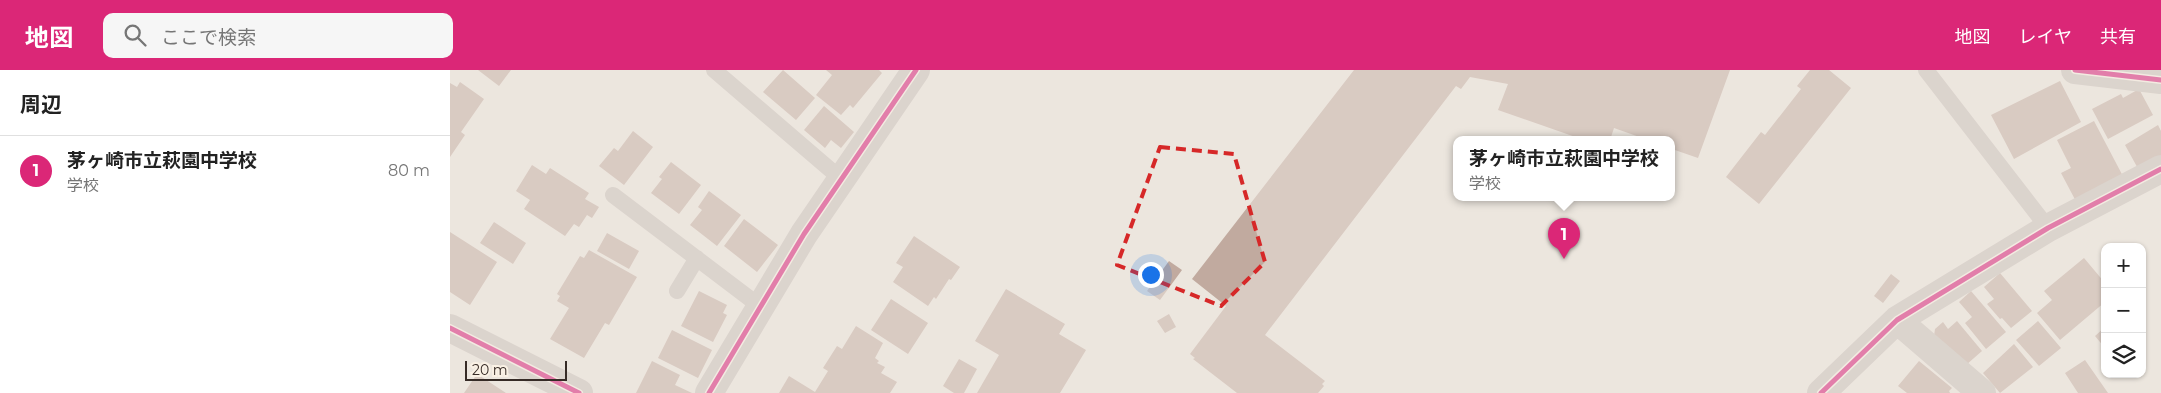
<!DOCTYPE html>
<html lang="ja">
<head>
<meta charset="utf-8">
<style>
	:root { --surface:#fff; --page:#f6f6f6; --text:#222; --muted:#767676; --line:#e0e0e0; --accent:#db2777 }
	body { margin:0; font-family:Montserrat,"Noto Sans JP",sans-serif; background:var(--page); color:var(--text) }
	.controls { position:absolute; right:15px; bottom:15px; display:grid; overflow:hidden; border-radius:10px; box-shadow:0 1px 4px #0004 }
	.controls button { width:45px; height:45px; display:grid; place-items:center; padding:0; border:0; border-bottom:1px solid var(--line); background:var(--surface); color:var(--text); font:25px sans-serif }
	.scale { position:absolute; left:15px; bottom:12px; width:102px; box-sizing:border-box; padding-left:5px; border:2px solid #362b26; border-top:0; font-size:14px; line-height:18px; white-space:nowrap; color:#362b26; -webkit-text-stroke:4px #faf1e5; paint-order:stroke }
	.you { position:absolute; left:700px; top:204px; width:18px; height:18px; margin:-12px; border:4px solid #fff; border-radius:50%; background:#1a73e8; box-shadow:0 0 0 8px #1a73e833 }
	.badge { display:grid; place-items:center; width:32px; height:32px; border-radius:50%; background:var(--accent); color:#fff; font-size:16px; font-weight:700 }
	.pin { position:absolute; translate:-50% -41px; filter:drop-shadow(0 1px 2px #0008) }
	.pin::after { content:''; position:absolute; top:26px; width:18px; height:15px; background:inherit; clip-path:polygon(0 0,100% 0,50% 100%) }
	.popup { position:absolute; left:1003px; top:66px; width:222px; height:65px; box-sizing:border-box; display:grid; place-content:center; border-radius:10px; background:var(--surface); filter:drop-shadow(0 1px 4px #0005); font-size:16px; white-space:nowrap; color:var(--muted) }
	.popup b { font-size:19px; color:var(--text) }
	.popup::after { content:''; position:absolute; left:50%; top:100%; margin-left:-10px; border:10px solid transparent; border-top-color:var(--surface) }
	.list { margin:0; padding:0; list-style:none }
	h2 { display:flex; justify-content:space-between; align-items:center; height:65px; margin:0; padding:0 20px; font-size:21px }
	h2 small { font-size:16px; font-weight:400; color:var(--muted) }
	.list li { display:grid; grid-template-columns:32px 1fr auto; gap:15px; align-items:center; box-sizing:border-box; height:70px; padding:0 20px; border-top:1px solid var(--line) }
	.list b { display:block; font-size:19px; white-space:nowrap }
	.list p { margin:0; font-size:16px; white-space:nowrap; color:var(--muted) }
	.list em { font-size:16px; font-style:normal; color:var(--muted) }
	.icon { flex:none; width:28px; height:28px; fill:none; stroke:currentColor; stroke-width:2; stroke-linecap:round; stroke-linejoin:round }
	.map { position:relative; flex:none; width:1711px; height:323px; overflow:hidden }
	header { display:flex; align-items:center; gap:30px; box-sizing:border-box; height:70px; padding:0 25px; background:var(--accent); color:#fff }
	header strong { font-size:24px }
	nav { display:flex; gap:28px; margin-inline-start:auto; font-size:18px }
	.search { width:350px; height:45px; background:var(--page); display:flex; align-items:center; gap:12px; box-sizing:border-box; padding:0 18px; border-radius:10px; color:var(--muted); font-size:19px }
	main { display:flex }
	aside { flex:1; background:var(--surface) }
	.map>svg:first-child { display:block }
	.building { fill:#c1aa9f }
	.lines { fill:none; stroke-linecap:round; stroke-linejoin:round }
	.service { stroke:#c5beb8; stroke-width:16 }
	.minor { stroke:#c5beb8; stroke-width:28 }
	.tertiary { stroke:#c5beb8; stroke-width:28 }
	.cycleway-casing { stroke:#faf1e5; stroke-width:8 }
	.cycleway { stroke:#d6006c; stroke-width:5 }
	.marked { fill:none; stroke:#d62828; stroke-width:4; stroke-dasharray:10 6; stroke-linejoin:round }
</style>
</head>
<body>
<header>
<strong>地図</strong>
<div class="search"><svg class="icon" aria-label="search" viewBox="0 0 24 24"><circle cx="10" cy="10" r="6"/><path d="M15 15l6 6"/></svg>ここで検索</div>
<nav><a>地図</a><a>レイヤ</a><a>共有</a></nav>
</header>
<main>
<aside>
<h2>周辺<small></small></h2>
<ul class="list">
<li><span class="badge">1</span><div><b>茅ヶ崎市立萩園中学校</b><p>学校</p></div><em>80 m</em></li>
</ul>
</aside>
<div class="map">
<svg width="1711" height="323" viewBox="0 0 1711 323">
	<rect width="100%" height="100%" fill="#ece6de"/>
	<path class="building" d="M 28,0 L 61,0 L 49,16 Z
		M 333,0 L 365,28 L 346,50 L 313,22 Z
		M 376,0 L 429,0 L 432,3 L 403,38 L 400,35 L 391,45 L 366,25 L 382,5 Z
		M 904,0 L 1280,0 L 1248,88 L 1222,79 L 1222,70 L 1198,70 L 1164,58 L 1160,70 L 1134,70 L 1048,40 L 1058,14 L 1020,7 L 1011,19 L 1006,16 L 815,265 L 875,311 L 872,314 L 874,316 L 868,323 L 787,323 L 743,289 L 745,288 L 740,284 L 776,236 L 742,209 Z
		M 1360,0 L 1379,0 L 1401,18 L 1309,134 L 1276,107 L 1311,62 L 1315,65 L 1351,19 L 1347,16 Z
		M 1610,11 L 1631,52 L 1564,89 L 1541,45 Z
		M 10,12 L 34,29 L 11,62 L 15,65 L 0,87 L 0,13 L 7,17 Z
		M 1689,19 L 1703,45 L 1658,69 L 1642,39 L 1671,24 L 1673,28 Z
		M 374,36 L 404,62 L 391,78 L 381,70 L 375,78 L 354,60 Z
		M 1644,51 L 1676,112 L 1629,137 L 1611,103 L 1621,98 L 1607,70 Z
		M 1708,55 L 1711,61 L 1711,94 L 1691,104 L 1675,75 Z
		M 183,61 L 203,77 L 174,115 L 149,96 L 164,78 L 168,81 Z
		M 221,92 L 251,115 L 229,144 L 201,123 L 212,109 L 209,107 Z
		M 82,95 L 96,104 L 100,98 L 139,123 L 135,129 L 149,137 L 142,148 L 137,145 L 129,157 L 124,154 L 115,166 L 74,139 L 80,130 L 66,121 Z
		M 259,121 L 291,145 L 267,176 L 240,155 L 252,140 L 248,137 Z
		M 294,149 L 328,175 L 307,202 L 274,176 Z
		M 44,152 L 76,173 L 63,194 L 30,173 Z
		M 0,162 L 47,192 L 20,235 L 0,222 Z
		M 157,163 L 189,181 L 179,199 L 147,181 Z
		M 464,166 L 510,197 L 501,210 L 499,209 L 486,229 L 484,227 L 478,236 L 443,212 L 453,197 L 446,193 Z
		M 139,180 L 187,207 L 159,255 L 155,253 L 134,288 L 100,269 L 119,238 L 107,231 L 110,226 L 107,224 L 130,186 L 134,188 Z
		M 1634,188 L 1655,213 L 1655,232 L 1610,270 L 1587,243 L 1602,230 L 1594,221 Z
		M 719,191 L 732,200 L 710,230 L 697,221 Z
		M 1550,203 L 1582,241 L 1561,258 L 1552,248 L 1550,249 L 1537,234 L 1544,229 L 1534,217 Z
		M 1441,204 L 1450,211 L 1433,233 L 1424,226 Z
		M 556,219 L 615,254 L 609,264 L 636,280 L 610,323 L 527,323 L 549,285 L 525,271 Z
		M 249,221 L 277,235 L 273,243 L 277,245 L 263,272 L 231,256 Z
		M 1521,221 L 1556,262 L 1536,279 L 1515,253 L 1522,247 L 1509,232 Z
		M 441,229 L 478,253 L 458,284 L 421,260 Z
		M 719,244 L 726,257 L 715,263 L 707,251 Z
		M 1507,251 L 1532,281 L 1516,295 L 1484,266 L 1485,259 L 1493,252 L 1498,259 Z
		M 1588,251 L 1611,278 L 1589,296 L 1566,270 Z
		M 406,256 L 433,273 L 425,288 L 429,291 L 427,293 L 435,297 L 431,303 L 447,312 L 440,323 L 329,323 L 339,306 L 365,322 L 378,301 L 373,298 L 387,276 L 392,279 Z
		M 1655,257 L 1655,278 L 1645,266 Z
		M 222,260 L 262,280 L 248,308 L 208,288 Z
		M 1564,274 L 1583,297 L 1550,323 L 1533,303 Z
		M 509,289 L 527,299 L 514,323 L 504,323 L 493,316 Z
		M 1635,290 L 1658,323 L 1628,323 L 1615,303 Z
		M 202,291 L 230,305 L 225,315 L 242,323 L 186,323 Z
		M 1469,291 L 1502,318 L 1499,321 L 1500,323 L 1457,323 L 1448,316 Z
		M 27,304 L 56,323 L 14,323 Z"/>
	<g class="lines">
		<path class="service" d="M 264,0 L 390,108
			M 1476,0 L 1598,158
			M 163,125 L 311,237
			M 227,221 L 247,188"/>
		<path class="minor" d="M 1625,0 L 1711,10
			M 1447,250 L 1532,323
			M 259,323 L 354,164 L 466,0
			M 1371,323 L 1447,250 L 1598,158 L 1711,99"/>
		<path class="tertiary" d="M 0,258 L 129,323"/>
		<defs>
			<path id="cycleway" d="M 1625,0 L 1711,10
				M 0,258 L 129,323
				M 259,323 L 354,164 L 466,0
				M 1371,323 L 1447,250 L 1598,158 L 1711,99"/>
		</defs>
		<use href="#cycleway" class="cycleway-casing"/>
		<use href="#cycleway" class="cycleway"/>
	</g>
	<path d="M0 0H1711V323H0ZM 710,77 L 784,84 L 815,192 L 771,236 L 667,195 Z" fill="#ece6de" fill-opacity=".55" fill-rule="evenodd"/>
	<path class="marked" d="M 710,77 L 784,84 L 815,192 L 771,236 L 667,195 Z"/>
</svg>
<div class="controls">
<button>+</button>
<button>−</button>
<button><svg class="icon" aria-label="layers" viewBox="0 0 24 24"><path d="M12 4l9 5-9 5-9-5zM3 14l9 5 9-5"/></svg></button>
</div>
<div class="scale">20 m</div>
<div class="you"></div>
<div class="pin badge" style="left:1114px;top:189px">1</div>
<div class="popup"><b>茅ヶ崎市立萩園中学校</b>学校</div>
</div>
</main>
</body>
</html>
